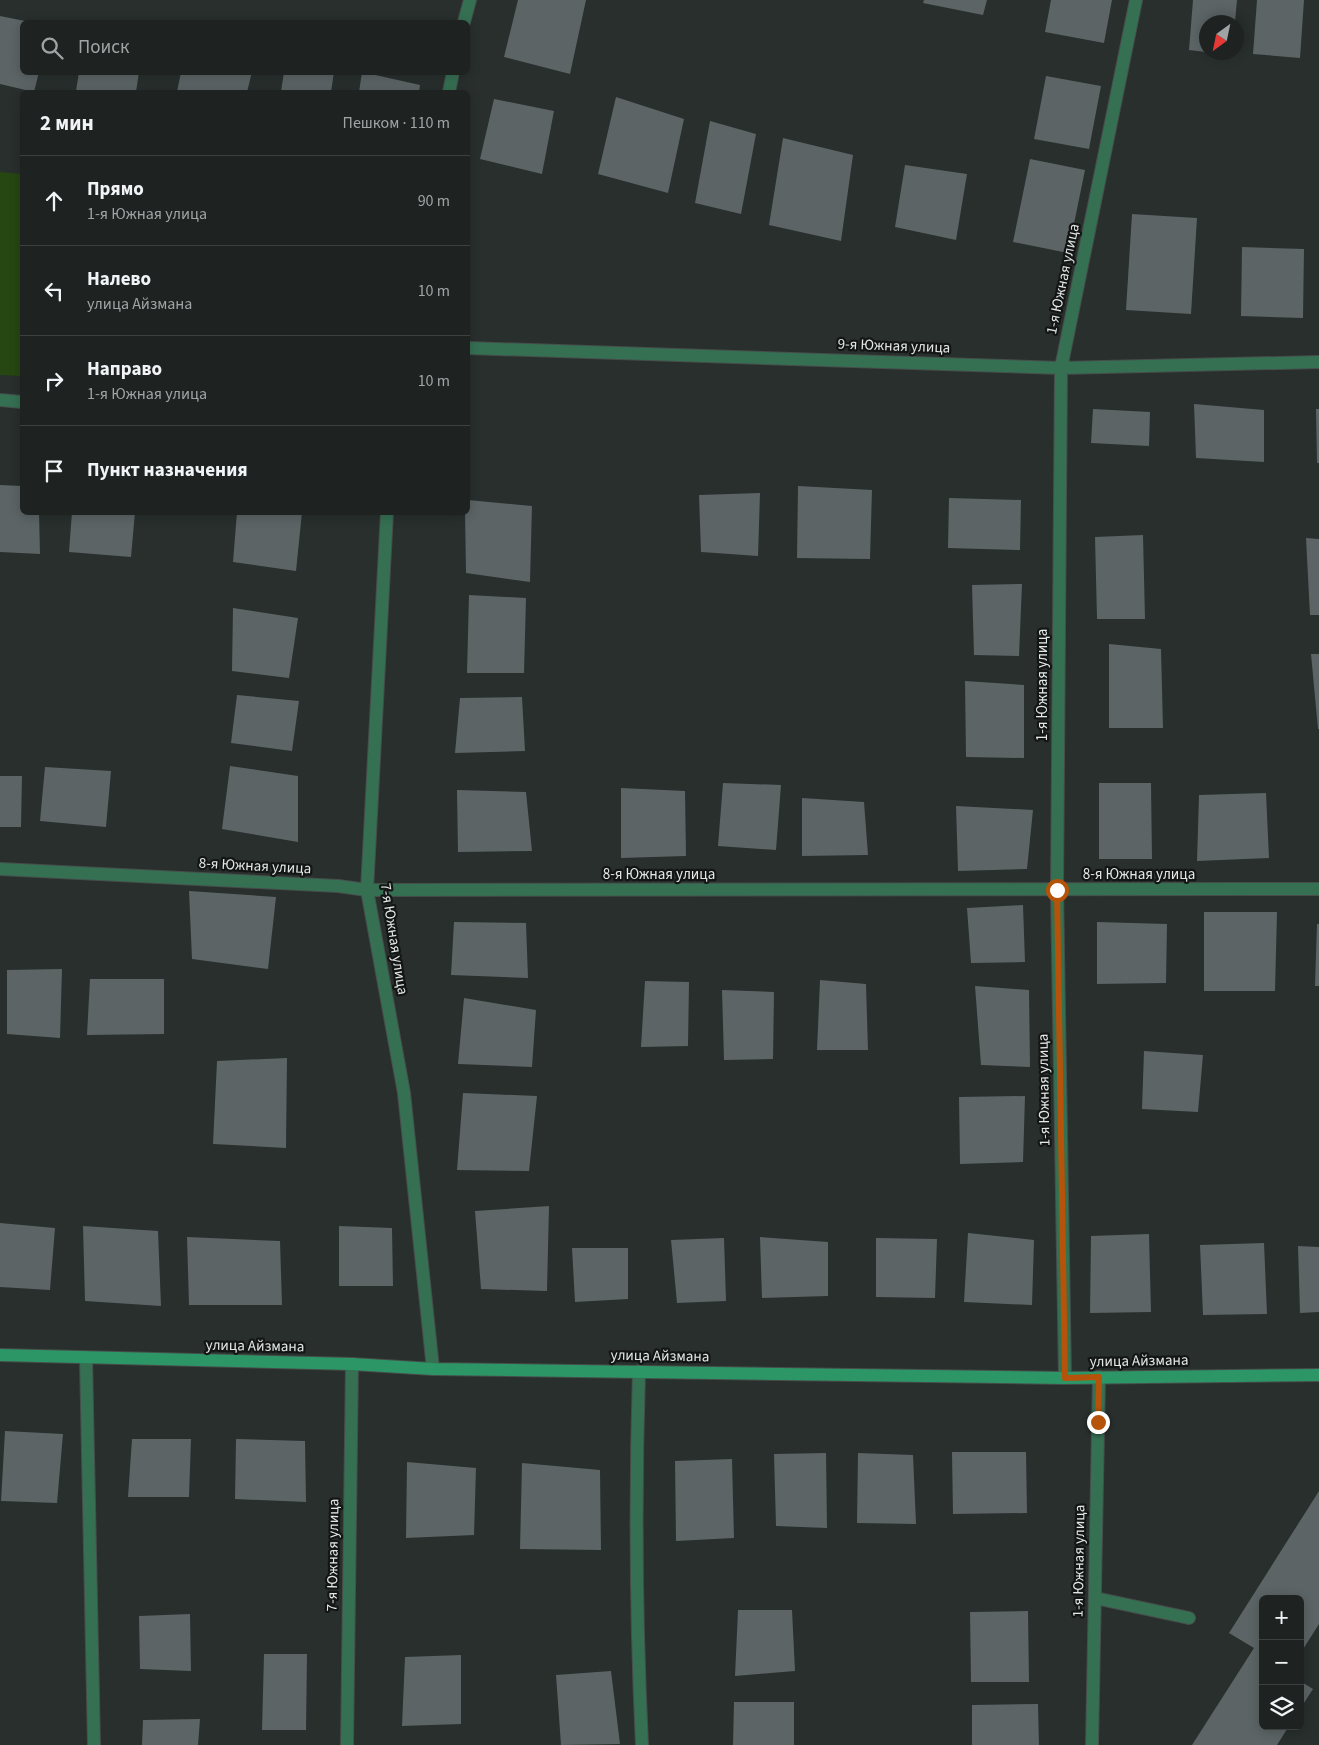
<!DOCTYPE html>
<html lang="ru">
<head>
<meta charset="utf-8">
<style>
	:root { --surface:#1e2322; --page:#2b2f2f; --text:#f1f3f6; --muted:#a1a4a5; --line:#3c4040 }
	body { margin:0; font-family:"Source Sans 3",sans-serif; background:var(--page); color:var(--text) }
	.controls { position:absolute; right:15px; bottom:15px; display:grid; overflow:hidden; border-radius:8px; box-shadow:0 2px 12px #0003 }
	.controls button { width:45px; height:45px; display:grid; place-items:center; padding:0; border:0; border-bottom:1px solid var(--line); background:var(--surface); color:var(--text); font:25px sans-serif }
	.compass { position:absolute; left:1199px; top:15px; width:45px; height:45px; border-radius:50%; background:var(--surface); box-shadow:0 2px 12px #0003; rotate:213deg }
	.stop { position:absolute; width:15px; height:15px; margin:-11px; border:4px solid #b45309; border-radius:50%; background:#fff }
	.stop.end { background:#b45309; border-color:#fff; box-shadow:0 1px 5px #0008 }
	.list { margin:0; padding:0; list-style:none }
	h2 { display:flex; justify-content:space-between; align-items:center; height:65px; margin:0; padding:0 20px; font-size:21px }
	h2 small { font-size:16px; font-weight:400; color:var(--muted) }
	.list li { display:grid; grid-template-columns:32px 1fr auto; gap:15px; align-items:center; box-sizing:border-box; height:90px; padding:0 20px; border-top:1px solid var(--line) }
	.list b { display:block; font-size:19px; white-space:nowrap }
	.list p { margin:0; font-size:16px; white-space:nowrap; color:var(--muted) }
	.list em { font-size:16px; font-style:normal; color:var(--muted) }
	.icon { flex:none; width:28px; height:28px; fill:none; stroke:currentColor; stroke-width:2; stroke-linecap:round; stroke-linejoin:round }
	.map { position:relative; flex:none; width:1319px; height:1745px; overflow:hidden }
	.search { position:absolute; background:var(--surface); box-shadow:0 2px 12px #0003; left:20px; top:20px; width:450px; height:55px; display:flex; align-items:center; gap:12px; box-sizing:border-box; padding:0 18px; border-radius:8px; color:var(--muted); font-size:19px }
	.panel { position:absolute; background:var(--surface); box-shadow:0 2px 12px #0003; left:20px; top:90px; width:450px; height:425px; border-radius:8px }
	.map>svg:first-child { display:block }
	.green { fill:#274712 }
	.building { fill:#5c6465 }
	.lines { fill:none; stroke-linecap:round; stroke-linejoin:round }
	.lane-casing { stroke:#464d4b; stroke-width:14 }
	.street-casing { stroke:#464d4b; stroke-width:14 }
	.secondary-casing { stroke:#464d4b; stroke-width:14 }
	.lane { stroke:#357053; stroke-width:12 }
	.street { stroke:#357053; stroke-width:12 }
	.secondary { stroke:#2c9667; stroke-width:12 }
	.route { stroke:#b45309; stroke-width:6 }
	.labels { text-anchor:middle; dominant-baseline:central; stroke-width:4.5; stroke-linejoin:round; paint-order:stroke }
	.street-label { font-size:15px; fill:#e3e8e7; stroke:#131615 }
</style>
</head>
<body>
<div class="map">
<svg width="1319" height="1745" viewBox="0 0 1319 1745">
	<rect width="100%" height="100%" fill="#282f2d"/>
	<path class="green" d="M 0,172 L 22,174 L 22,376 L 0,375 Z"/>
	<path class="building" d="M 518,0 L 586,0 L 570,74 L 504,57 Z
		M 924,0 L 987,0 L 983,15 L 923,3 Z
		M 1051,0 L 1112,0 L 1104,43 L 1045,32 Z
		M 1193,0 L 1237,0 L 1235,22 L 1206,22 L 1206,52 L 1189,50 Z
		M 1257,0 L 1304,0 L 1300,58 L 1253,54 Z
		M 0,16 L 30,22 L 22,22 L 22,72 L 39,72 L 34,92 L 0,84 Z
		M 79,72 L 139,72 L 136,92 L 76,91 Z
		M 181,72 L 252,72 L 247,92 L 177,92 Z
		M 284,72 L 334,72 L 331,92 L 281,92 Z
		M 362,72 L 420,85 L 419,92 L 359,92 Z
		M 1046,76 L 1101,86 L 1089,149 L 1034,139 Z
		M 616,97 L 684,119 L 668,193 L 598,174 Z
		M 494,99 L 554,111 L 542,174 L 480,159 Z
		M 710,121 L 756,134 L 741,214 L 695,203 Z
		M 783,138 L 853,155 L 841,241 L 769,225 Z
		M 1030,159 L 1085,170 L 1068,253 L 1013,242 Z
		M 905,165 L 967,174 L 956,240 L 895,227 Z
		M 1132,214 L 1197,218 L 1191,314 L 1126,310 Z
		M 1242,247 L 1304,249 L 1303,318 L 1241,316 Z
		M 1194,404 L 1264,410 L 1264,462 L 1196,458 Z
		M 1093,409 L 1150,412 L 1149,446 L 1091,443 Z
		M 1316,409 L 1319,409 L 1319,463 L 1317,463 Z
		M 0,485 L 22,486 L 22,512 L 39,512 L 40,554 L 0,552 Z
		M 798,486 L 872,490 L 870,559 L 797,558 Z
		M 760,493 L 758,556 L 701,552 L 699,495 Z
		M 949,498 L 1021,500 L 1020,550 L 948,548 Z
		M 468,500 L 532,506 L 530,582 L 466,573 L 465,512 L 468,512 Z
		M 72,512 L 135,512 L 131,557 L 69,552 Z
		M 237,512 L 302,512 L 296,571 L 233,562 Z
		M 1143,535 L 1145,619 L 1097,619 L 1095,537 Z
		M 1306,538 L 1319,539 L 1319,615 L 1310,615 Z
		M 1022,584 L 1019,656 L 974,655 L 972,585 Z
		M 469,595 L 526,598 L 524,673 L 467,673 Z
		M 233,608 L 298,618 L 289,678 L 232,671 Z
		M 1109,644 L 1161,649 L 1163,728 L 1109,728 Z
		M 1311,654 L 1319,654 L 1319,729 L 1318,729 Z
		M 965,681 L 1024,685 L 1024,758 L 966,757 Z
		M 237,695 L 299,701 L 292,751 L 231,743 Z
		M 522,697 L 525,751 L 455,753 L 460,698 Z
		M 230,766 L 298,776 L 298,842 L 222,829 Z
		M 45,767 L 111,771 L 106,827 L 40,821 Z
		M 0,776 L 22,776 L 21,827 L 0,827 Z
		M 723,783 L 781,785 L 776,850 L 718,846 Z
		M 1099,783 L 1151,783 L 1152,859 L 1099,859 Z
		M 621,788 L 685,791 L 686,856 L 621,858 Z
		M 457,790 L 526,792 L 532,851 L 458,852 Z
		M 1266,793 L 1269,858 L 1197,861 L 1199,795 Z
		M 802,798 L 864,802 L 868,855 L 802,856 Z
		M 956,806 L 1033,810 L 1027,869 L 958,871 Z
		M 189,891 L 276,897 L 268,969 L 192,959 Z
		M 1023,905 L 1025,962 L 971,963 L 967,908 Z
		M 1204,912 L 1277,912 L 1275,991 L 1204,991 Z
		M 454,922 L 526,923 L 528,978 L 451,975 Z
		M 1097,922 L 1167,924 L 1166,983 L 1097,984 Z
		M 1317,924 L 1319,924 L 1319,986 L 1315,986 Z
		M 62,969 L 60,1038 L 7,1034 L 7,970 Z
		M 90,979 L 164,979 L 164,1034 L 87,1035 Z
		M 820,980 L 866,984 L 868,1050 L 817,1050 Z
		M 645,981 L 689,982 L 688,1046 L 641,1047 Z
		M 975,986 L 1029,990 L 1030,1067 L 981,1065 Z
		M 722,990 L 774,992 L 773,1059 L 724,1060 Z
		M 464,998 L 536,1010 L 532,1067 L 458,1064 Z
		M 1144,1051 L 1203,1055 L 1198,1112 L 1142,1109 Z
		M 287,1058 L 286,1148 L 213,1144 L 217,1061 Z
		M 463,1093 L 537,1096 L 529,1171 L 457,1170 Z
		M 1025,1096 L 1023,1162 L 960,1164 L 959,1097 Z
		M 549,1206 L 547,1291 L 481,1289 L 475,1211 Z
		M 0,1223 L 55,1228 L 50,1290 L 0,1287 Z
		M 83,1226 L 158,1231 L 161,1306 L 85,1301 Z
		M 339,1226 L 392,1228 L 393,1286 L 339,1286 Z
		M 968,1233 L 1034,1240 L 1032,1305 L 964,1302 Z
		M 1149,1234 L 1151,1312 L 1090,1313 L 1091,1236 Z
		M 187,1237 L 280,1241 L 282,1305 L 189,1305 Z
		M 760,1237 L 828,1242 L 828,1296 L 762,1298 Z
		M 724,1238 L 726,1301 L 677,1303 L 671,1240 Z
		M 876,1238 L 937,1239 L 935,1298 L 876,1297 Z
		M 1264,1243 L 1267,1314 L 1203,1315 L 1200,1245 Z
		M 1298,1246 L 1319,1247 L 1319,1312 L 1300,1313 Z
		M 572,1248 L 628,1248 L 628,1299 L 575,1302 Z
		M 5,1431 L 63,1434 L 57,1503 L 1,1501 Z
		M 132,1439 L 191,1439 L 189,1497 L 128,1497 Z
		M 236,1439 L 305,1441 L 306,1502 L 235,1499 Z
		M 952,1452 L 1026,1452 L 1027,1513 L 953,1514 Z
		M 826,1453 L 827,1528 L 776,1526 L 774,1454 Z
		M 858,1453 L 913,1455 L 916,1524 L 857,1523 Z
		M 732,1459 L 734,1538 L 676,1541 L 675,1461 Z
		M 407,1462 L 476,1468 L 474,1535 L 406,1538 Z
		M 522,1463 L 600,1470 L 601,1550 L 520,1549 Z
		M 1319,1491 L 1319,1624 L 1300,1654 L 1300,1599 L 1263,1599 L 1263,1726 L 1289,1726 L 1277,1745 L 1192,1745 L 1254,1648 L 1229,1633 Z
		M 738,1610 L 792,1610 L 795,1671 L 735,1676 Z
		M 1028,1611 L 1029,1682 L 971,1682 L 970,1612 Z
		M 190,1614 L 191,1671 L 140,1669 L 139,1616 Z
		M 264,1654 L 307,1654 L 306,1730 L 262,1730 Z
		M 461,1655 L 461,1724 L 402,1726 L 405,1657 Z
		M 611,1671 L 620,1744 L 561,1745 L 556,1675 Z
		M 1300,1681 L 1313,1689 L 1300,1709 Z
		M 734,1702 L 794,1702 L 794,1745 L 733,1745 Z
		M 1038,1704 L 1039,1745 L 972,1745 L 972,1705 Z
		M 200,1719 L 198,1745 L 142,1745 L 143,1720 Z"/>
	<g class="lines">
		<defs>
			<path id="lane" d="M 86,1358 L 94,1745
				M 639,1371 C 635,1496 636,1621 642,1745
				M 1095,1598 L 1189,1618"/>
			<path id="street" d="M 464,22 L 470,0
				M 449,92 L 453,72
				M 468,348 L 1061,368 L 1319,362
				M 0,400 L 22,402
				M 387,512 L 367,890 L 404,1093 L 433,1369
				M 0,869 L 338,886 L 367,890 L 1319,889
				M 1065,1378 L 1057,890 L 1061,368 L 1136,0
				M 347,1745 L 352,1364
				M 1092,1745 L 1099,1377"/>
			<path id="secondary" d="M 0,1355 L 352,1364 L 433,1369 L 1065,1378 L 1319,1375"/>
		</defs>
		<use href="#lane" class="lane-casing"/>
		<use href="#street" class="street-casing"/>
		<use href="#secondary" class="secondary-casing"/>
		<use href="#lane" class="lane"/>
		<use href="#street" class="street"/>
		<use href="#secondary" class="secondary"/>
	</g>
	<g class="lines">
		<path class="route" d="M 1057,890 L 1065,1378 L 1099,1377 L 1098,1422"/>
	</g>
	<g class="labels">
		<g class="street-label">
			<text transform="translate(1063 279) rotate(-78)">1-я Южная улица</text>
			<text transform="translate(894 346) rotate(2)">9-я Южная улица</text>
			<text transform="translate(1042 685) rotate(-90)">1-я Южная улица</text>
			<text transform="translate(255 866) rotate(3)">8-я Южная улица</text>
			<text x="659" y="874">8-я Южная улица</text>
			<text x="1139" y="874">8-я Южная улица</text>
			<text transform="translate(394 939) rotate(81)">7-я Южная улица</text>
			<text transform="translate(1044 1090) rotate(-91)">1-я Южная улица</text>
			<text transform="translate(255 1346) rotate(1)">улица Айзмана</text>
			<text transform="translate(660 1356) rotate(1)">улица Айзмана</text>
			<text transform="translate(1139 1361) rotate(-1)">улица Айзмана</text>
			<text transform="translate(333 1555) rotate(-89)">7-я Южная улица</text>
			<text transform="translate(1079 1561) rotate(-89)">1-я Южная улица</text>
		</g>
	</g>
</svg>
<div class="controls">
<button>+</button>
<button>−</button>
<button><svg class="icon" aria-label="layers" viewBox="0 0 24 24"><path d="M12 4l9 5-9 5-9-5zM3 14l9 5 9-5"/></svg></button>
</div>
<svg class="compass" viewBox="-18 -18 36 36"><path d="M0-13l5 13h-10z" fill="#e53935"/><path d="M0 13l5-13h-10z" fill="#a1a4a5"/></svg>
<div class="stop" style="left:1057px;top:890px"></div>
<div class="stop end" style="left:1098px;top:1422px"></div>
<div class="search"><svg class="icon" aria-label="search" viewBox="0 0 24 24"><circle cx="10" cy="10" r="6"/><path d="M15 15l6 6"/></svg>Поиск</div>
<section class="panel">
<h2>2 мин<small>Пешком · 110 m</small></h2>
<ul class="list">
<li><svg class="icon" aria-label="ahead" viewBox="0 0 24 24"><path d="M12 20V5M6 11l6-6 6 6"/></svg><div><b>Прямо</b><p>1-я Южная улица</p></div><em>90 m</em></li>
<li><svg class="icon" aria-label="left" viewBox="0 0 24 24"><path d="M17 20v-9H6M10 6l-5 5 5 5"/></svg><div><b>Налево</b><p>улица Айзмана</p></div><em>10 m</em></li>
<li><svg class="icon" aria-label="right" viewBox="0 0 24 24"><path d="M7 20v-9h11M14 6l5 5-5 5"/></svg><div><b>Направо</b><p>1-я Южная улица</p></div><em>10 m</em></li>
<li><svg class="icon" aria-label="arrive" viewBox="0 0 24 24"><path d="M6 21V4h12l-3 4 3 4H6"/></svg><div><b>Пункт назначения</b></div></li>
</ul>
</section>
</div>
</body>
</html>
